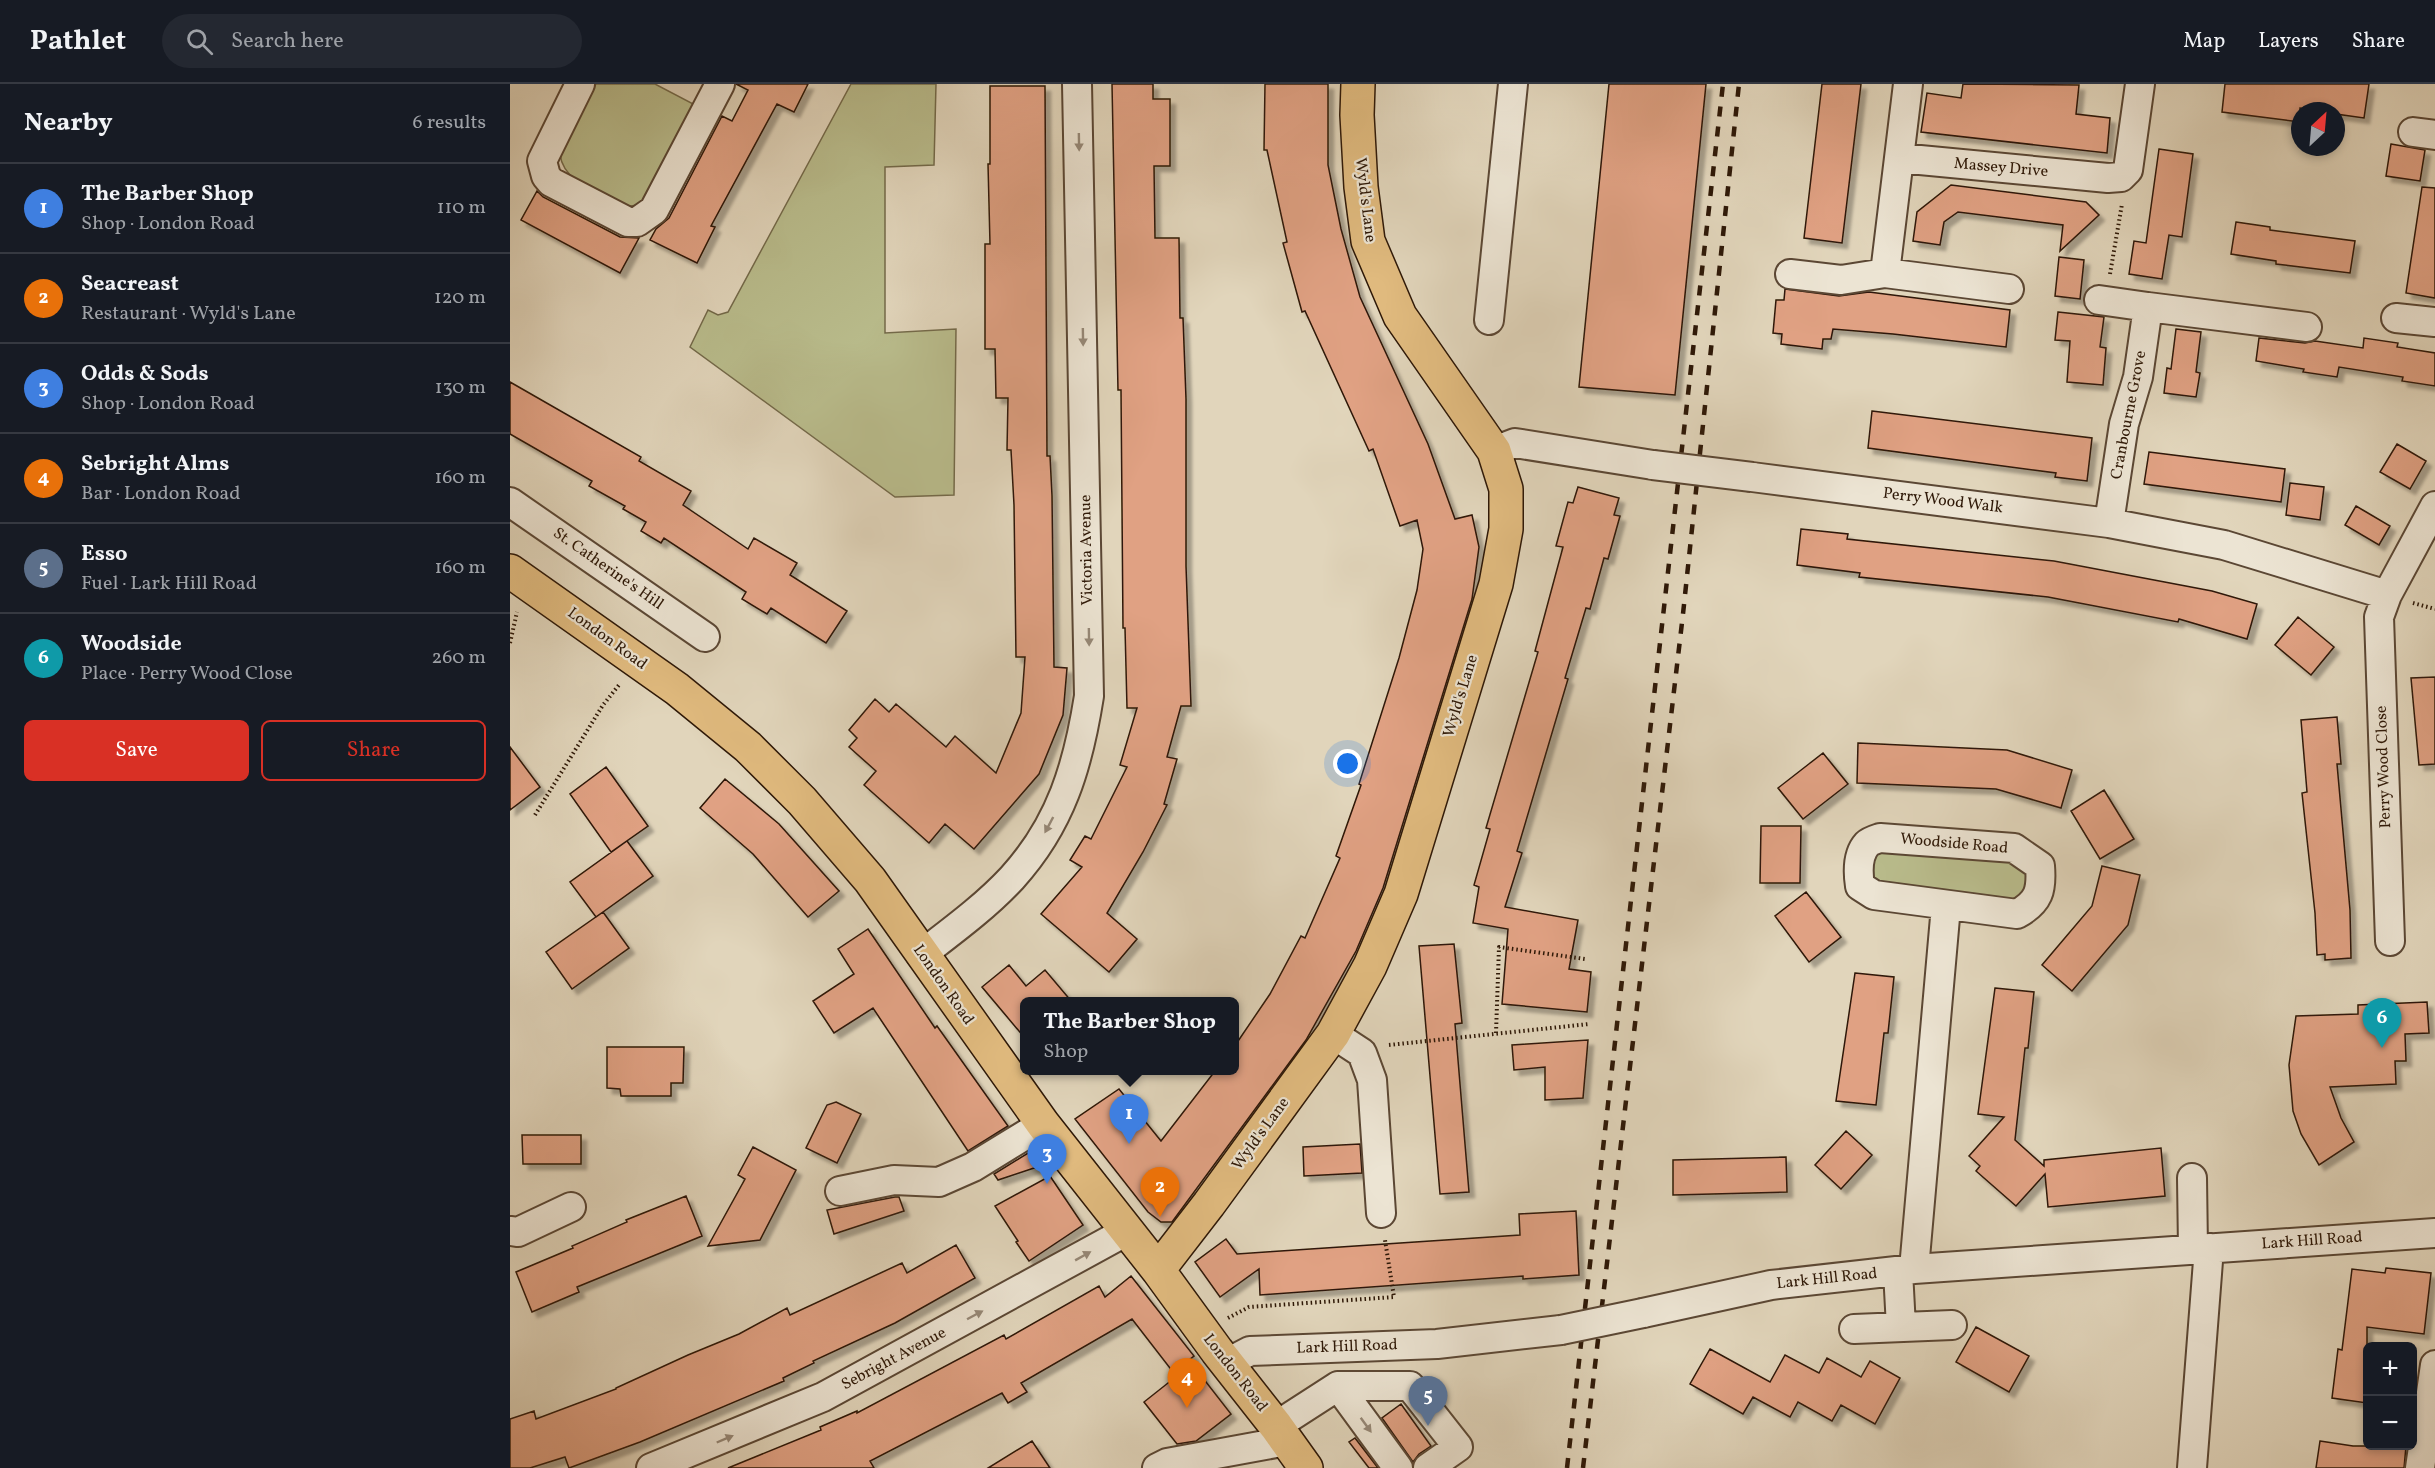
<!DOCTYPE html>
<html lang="en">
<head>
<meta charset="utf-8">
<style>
	:root { --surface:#171b24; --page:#242831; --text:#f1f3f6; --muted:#9ea1a6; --line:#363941; --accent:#d93025 }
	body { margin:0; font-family:Vollkorn,serif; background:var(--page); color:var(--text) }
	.controls { position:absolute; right:18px; bottom:18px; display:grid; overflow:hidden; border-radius:9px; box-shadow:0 3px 9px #0003 }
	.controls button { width:54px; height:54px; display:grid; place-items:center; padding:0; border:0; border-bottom:2px solid var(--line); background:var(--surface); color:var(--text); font:30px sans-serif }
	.compass { position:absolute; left:1781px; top:18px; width:54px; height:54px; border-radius:50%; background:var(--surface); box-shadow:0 3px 9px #0003; rotate:26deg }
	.you { position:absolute; left:838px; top:680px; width:21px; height:21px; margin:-15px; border:4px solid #fff; border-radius:50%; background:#1a73e8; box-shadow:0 0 0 9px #1a73e833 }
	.badge { display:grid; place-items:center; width:39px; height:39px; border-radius:50%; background:var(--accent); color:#fff; font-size:20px; font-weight:700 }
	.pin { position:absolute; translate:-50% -50px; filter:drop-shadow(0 2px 3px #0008) }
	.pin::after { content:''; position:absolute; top:32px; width:21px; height:18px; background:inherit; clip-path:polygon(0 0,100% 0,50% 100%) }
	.popup { position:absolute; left:510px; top:913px; width:219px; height:78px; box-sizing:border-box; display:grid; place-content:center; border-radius:9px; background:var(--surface); filter:drop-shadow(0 2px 4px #0005); font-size:20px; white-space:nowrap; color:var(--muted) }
	.popup b { font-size:22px; color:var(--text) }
	.popup::after { content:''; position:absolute; left:50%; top:100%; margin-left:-12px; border:12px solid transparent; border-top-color:var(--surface) }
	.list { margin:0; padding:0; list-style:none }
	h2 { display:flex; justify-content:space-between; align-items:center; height:78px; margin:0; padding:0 24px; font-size:26px }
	h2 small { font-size:20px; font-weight:400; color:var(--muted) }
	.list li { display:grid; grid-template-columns:39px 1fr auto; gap:18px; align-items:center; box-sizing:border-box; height:90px; padding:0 24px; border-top:2px solid var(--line) }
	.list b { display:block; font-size:22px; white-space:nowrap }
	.list p { margin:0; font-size:20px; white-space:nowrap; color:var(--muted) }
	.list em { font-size:20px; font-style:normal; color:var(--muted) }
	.actions { display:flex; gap:12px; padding:18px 24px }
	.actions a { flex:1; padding:14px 0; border:2px solid var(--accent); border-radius:9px; text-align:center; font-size:21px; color:var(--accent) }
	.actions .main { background:var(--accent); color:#fff }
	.icon { flex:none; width:33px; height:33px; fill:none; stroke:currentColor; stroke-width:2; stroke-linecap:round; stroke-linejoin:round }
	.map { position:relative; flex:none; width:1925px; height:1384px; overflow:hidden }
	header { display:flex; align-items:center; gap:36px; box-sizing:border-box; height:84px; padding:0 30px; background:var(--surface); border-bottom:2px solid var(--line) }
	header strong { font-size:28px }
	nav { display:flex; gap:33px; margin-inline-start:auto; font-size:21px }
	.search { width:420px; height:54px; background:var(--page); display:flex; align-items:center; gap:15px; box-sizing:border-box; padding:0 21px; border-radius:33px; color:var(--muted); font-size:22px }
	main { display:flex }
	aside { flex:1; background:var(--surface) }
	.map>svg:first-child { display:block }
	.green { fill:#b9bc8c; stroke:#746a4a; stroke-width:1.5 }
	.building { fill:#e0a183; stroke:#2e1807; stroke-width:1.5; filter:url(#shadow) }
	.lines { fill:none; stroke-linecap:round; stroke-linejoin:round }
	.minor-casing { stroke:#5b4734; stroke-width:32 }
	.major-casing { stroke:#2e1807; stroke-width:36 }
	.path { stroke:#2e1807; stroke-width:4; stroke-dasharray:1.5 3; stroke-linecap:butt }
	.minor { stroke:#ece4d3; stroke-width:28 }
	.major { stroke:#e0ba7e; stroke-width:33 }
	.rail { stroke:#2e1807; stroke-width:4.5; stroke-dasharray:10 10; stroke-linecap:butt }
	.minor-bridge-casing { stroke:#5b4734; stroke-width:32; stroke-linecap:butt }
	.minor-bridge { stroke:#ece4d3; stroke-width:28 }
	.oneway { fill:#968877 }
	.labels { text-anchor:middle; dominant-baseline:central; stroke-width:4.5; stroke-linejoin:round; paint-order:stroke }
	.street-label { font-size:16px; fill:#2e1807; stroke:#ece4d3 }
</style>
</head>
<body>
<header>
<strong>Pathlet</strong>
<div class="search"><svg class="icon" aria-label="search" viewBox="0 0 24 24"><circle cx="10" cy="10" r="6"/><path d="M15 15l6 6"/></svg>Search here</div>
<nav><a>Map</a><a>Layers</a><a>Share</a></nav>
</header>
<main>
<aside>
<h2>Nearby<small>6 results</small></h2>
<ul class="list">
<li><span class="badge" style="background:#3f7fe0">1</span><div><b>The Barber Shop</b><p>Shop · London Road</p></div><em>110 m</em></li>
<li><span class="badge" style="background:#e8710a">2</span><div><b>Seacreast</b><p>Restaurant · Wyld's Lane</p></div><em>120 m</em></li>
<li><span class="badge" style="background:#3f7fe0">3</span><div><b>Odds &amp; Sods</b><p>Shop · London Road</p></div><em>130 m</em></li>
<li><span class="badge" style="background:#e8710a">4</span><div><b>Sebright Alms</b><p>Bar · London Road</p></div><em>160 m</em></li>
<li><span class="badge" style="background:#5c6f8a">5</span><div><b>Esso</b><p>Fuel · Lark Hill Road</p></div><em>160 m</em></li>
<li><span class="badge" style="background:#0f9aa8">6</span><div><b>Woodside</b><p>Place · Perry Wood Close</p></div><em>260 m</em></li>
</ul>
<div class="actions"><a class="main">Save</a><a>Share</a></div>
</aside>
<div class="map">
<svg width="1925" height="1384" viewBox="0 0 1925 1384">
	<defs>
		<filter id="shadow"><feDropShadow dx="5.5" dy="5.5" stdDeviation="1.5" flood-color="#0004"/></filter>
	</defs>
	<rect width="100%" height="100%" fill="#e1d5bb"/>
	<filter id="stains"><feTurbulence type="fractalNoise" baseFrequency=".00333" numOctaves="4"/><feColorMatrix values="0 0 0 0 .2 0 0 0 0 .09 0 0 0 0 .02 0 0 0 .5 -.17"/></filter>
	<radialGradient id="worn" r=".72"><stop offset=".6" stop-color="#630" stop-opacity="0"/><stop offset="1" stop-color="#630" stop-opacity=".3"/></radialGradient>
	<path class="green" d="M 86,0 L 145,0 L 189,23 L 136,116 C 128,122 122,123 112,121 C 90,109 53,99 50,70 Z
		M 341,0 L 426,0 L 424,81 L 375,83 L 375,249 L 446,245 L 444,411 L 385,413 L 180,263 L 198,226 L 208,231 L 218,228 Z
		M 1361,765 L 1503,772 L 1520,792 L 1515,806 L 1507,816 L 1366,802 L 1356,795 Z"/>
	<path class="building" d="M 226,0 L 298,0 L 284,28 L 267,20 L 201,142 L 205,143 L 187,179 L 140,156 L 146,145 L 159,134 L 212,32 L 222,37 L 238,6 Z
		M 602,0 L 643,0 L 643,15 L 660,15 L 660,82 L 644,82 L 645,154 L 669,154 L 670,234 L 673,234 L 676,315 L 676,482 L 681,622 L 671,622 L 657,673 L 667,675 L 654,720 L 657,721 L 633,768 L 597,829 L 627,855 L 599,888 L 531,830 L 572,783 L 560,776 L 575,752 L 581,755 L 617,683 L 610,681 L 627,624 L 617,624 L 615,544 L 613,544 L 611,306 L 608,306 Z
		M 755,0 L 818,0 L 818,81 L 831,145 L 850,213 L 918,360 L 945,435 L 962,431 L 969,463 L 962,515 L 873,804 L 846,867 L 796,956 L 662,1138 L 651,1138 L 638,1128 L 565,1035 L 609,1005 L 651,1057 L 705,987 L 708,989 L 709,987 L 724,987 L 724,963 L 760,910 L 791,852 L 795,854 L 830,774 L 826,772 L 851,701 L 849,700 L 889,574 L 907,506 L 913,465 L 907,436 L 890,442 L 863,365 L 859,367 L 795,227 L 792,228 L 773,159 L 777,158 L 757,66 L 754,66 Z
		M 1099,0 L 1196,0 L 1165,311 L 1069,303 Z
		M 1312,0 L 1351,0 L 1332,159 L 1294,154 Z
		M 1453,0 L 1569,1 L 1566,30 L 1600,34 L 1597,69 L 1411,48 L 1417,9 L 1451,14 Z
		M 1715,0 L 1859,0 L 1854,34 L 1826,30 L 1826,27 L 1790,24 L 1790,38 L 1712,28 Z
		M 480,2 L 535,2 L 537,372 L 540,372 L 542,412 L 544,583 L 557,584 L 553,631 L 529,690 L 464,765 L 435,740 L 419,759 L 354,701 L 366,687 L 339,663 L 347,654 L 339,646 L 365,615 L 379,628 L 386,620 L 436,663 L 445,652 L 486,689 L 511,629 L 515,573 L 506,573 L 504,421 L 501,366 L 497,366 L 498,314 L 486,314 L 485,265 L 475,265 L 475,160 L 480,160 L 478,80 L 480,80 Z
		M 1881,60 L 1915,66 L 1910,97 L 1876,92 Z
		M 1649,65 L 1683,70 L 1672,153 L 1659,151 L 1652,195 L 1619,190 L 1624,157 L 1636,159 Z
		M 1441,101 L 1576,118 L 1589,131 L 1550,167 L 1553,141 L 1448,128 L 1434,138 L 1430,161 L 1403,157 L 1407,128 Z
		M 1912,103 L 1925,104 L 1925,214 L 1896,209 Z
		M 27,107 L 33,113 L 110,153 L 129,154 L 110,189 L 11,136 Z
		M 1726,138 L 1760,143 L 1760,146 L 1845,157 L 1840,189 L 1766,180 L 1766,177 L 1721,170 Z
		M 1549,173 L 1574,176 L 1570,215 L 1545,212 Z
		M 1275,205 L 1329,212 L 1359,208 L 1500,226 L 1496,263 L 1383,250 L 1323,245 L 1321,255 L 1313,255 L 1312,265 L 1271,260 L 1272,250 L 1263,249 L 1266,216 L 1274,216 Z
		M 1548,228 L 1594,233 L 1590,263 L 1596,264 L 1593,301 L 1557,298 L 1560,257 L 1545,256 Z
		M 1666,245 L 1691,248 L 1686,288 L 1690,289 L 1686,313 L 1654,309 L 1657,284 L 1661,285 Z
		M 1749,254 L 1795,259 L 1805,257 L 1853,264 L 1854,254 L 1888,259 L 1887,263 L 1925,269 L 1925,302 L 1892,297 L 1893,293 L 1829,283 L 1827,293 L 1793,288 L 1794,285 L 1746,277 Z
		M 0,298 L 131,373 L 129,377 L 181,407 L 173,421 L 238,465 L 244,454 L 287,479 L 280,491 L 337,527 L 316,559 L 261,524 L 257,530 L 232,515 L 236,508 L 154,454 L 151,459 L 131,447 L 136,438 L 113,425 L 115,422 L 79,402 L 82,397 L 0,350 Z
		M 1362,327 L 1582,354 L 1577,397 L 1545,393 L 1546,389 L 1358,364 Z
		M 1887,360 L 1916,377 L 1900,405 L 1870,388 Z
		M 1639,368 L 1775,385 L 1771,418 L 1634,400 Z
		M 1780,399 L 1814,403 L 1810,436 L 1776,431 Z
		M 1068,403 L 1109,414 L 1104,431 L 1110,432 L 1098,475 L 1094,474 L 1080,525 L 1076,524 L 1055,594 L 1058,595 L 1007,767 L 1012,769 L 995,823 L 1068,836 L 1059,885 L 1081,888 L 1077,928 L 992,920 L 998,845 L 963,839 L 969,803 L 964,801 L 980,745 L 976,744 L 1028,568 L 1025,567 L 1053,463 L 1046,462 L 1058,418 L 1063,419 Z
		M 1846,422 L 1880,442 L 1869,461 L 1835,441 Z
		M 1291,445 L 1338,450 L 1337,455 L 1544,477 L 1702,507 L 1747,520 L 1737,555 L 1669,535 L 1668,538 L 1538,513 L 1349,493 L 1350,489 L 1287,481 Z
		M 1788,533 L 1824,563 L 1801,591 L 1765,561 Z
		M 1925,593 L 1925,680 L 1909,681 L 1901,594 Z
		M 1827,633 L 1831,680 L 1827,680 L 1840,826 L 1841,874 L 1815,876 L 1815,870 L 1807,871 L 1805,829 L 1792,709 L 1797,708 L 1791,636 Z
		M 1348,659 L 1497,666 L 1562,686 L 1551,724 L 1486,705 L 1347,699 Z
		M 0,663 L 30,703 L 0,726 Z
		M 1313,669 L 1338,700 L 1293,735 L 1268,704 Z
		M 96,683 L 138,742 L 101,768 L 60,710 Z
		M 215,695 L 269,740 L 329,807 L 298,833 L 243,770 L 190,724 Z
		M 1594,706 L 1624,755 L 1590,775 L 1561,727 Z
		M 1251,742 L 1291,742 L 1290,799 L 1250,799 Z
		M 117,757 L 143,792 L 86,833 L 60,798 Z
		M 1592,782 L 1630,791 L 1618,841 L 1562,907 L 1532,881 L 1582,822 Z
		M 1296,808 L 1331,853 L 1299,878 L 1265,832 Z
		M 93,828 L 119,864 L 62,905 L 36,868 Z
		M 358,845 L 425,944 L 427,942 L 498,1042 L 458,1067 L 363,924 L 324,949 L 303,917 L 344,890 L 328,865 Z
		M 944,860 L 952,939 L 945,940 L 959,1108 L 930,1110 L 909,862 Z
		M 499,881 L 516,902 L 535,886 L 562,918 L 514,918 L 514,953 L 472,903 Z
		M 1345,889 L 1384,893 L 1378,949 L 1374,949 L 1366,1021 L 1326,1017 Z
		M 1485,904 L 1524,908 L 1518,964 L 1515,964 L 1505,1056 L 1534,1082 L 1534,1076 L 1651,1064 L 1655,1112 L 1538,1123 L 1535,1090 L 1506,1122 L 1466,1087 L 1470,1082 L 1459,1072 L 1494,1033 L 1468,1030 Z
		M 1917,918 L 1919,949 L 1895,950 L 1896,977 L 1885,977 L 1886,1000 L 1820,1003 L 1831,1034 L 1844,1058 L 1809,1081 L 1791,1050 L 1783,1027 L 1779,981 L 1786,932 L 1848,930 L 1848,921 Z
		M 1078,956 L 1073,1014 L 1035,1016 L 1035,983 L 1004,986 L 1002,961 Z
		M 97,963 L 174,963 L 173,999 L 161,999 L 161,1012 L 111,1012 L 110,1005 L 97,1004 Z
		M 326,1018 L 351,1030 L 327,1079 L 296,1064 L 317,1021 Z
		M 1336,1047 L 1362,1071 L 1331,1105 L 1305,1081 Z
		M 12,1051 L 71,1051 L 71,1080 L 13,1080 Z
		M 850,1060 L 852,1089 L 794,1092 L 793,1063 Z
		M 243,1063 L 286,1086 L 250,1156 L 198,1162 L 235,1095 L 228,1091 Z
		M 523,1066 L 533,1081 L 488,1096 L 484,1090 Z
		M 1276,1073 L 1277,1108 L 1163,1111 L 1163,1076 Z
		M 540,1092 L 573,1141 L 519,1177 L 506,1158 L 508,1157 L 485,1122 Z
		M 176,1112 L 192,1152 L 67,1203 L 69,1208 L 22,1228 L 6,1188 L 63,1164 L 62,1162 L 117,1138 L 116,1136 Z
		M 385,1113 L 389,1113 L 394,1127 L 324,1150 L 317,1126 Z
		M 1066,1127 L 1069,1191 L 1013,1195 L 1013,1192 L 750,1211 L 749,1185 L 710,1213 L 685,1178 L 716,1155 L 727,1170 L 1010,1151 L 1009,1130 Z
		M 446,1161 L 465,1194 L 385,1239 L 303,1277 L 304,1279 L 273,1294 L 274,1297 L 130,1358 L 59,1384 L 55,1373 L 20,1384 L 0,1384 L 0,1335 L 24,1327 L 26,1335 L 106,1305 L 106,1304 L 178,1271 L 229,1250 L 277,1224 L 280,1231 L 392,1179 L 397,1189 Z
		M 1876,1184 L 1921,1189 L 1914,1250 L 1857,1243 L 1857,1319 L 1822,1314 L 1828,1265 L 1832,1266 L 1842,1185 L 1875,1189 Z
		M 621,1192 L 684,1272 L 663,1288 L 622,1235 L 511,1299 L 517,1308 L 498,1319 L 492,1309 L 360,1377 L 364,1384 L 218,1384 L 311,1346 L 310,1343 L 347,1327 L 347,1329 L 494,1251 L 496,1255 L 589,1202 L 595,1213 Z
		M 1466,1243 L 1519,1272 L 1499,1308 L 1446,1278 Z
		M 1200,1265 L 1260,1298 L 1275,1271 L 1309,1289 L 1317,1274 L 1351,1293 L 1360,1277 L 1390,1294 L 1365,1340 L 1331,1321 L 1322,1337 L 1288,1318 L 1280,1333 L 1243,1313 L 1233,1330 L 1180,1300 Z
		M 682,1280 L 721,1330 L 686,1357 L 667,1360 L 634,1318 Z
		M 891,1320 L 921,1362 L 909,1370 L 903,1378 L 872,1334 Z
		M 845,1354 L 868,1384 L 859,1384 L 839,1358 Z
		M 522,1357 L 540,1384 L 478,1384 Z
		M 1810,1357 L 1843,1362 L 1896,1362 L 1894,1384 L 1806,1384 Z"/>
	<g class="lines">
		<defs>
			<path id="minor" d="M 70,0 L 32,77 L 36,92 L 41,98 L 118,138 L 127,138 L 144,126 L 210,0
				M 1903,48 L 1925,51
				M 1389,74 L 1398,0
				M 1375,189 L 1389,74 L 1598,94 L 1611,93 L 1618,86 L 1630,0
				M 1280,190 L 1331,196 L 1375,189 L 1499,205
				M 1589,216 L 1638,223
				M 1886,234 L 1925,238
				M 979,236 L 1003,0
				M 984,367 L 1005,359 L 1143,381
				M 1242,393 L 1599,439 L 1714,461 L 1877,511
				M 0,418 L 195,553
				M 1599,439 L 1614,340 L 1628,293 L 1638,223 L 1797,243
				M 1370,754 L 1504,764 L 1530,782 C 1532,806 1529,818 1507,830 L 1364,811 L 1350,802 C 1348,789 1347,771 1357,760 C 1360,757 1367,755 1370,754 Z
				M 1880,857 L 1869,533 L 1877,511 L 1925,422
				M 411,871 C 442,847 475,823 502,794 C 551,740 568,682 579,612 L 567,0
				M 823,950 L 852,969 L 862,996 L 871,1129
				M 1682,1094 L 1683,1165
				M 330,1107 L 384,1096 L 429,1098 L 463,1083 L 533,1040
				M 0,1147 L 8,1148 L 61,1123
				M 1404,1185 L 1436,822
				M 1388,1187 L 1391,1243
				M 1133,1229 L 1261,1201 L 1404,1185 L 1925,1149
				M 1344,1245 L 1442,1241
				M 717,1279 L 740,1267 L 927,1260 L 1051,1246
				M 828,1302 L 900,1302 L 948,1363 L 918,1384
				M 766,1342 L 828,1302 L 888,1384
				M 141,1384 L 313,1313 L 617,1147
				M 647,1384 L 657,1379 L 777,1357
				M 1682,1384 L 1699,1164
				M 1910,1384 L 1925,1281"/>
			<path id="major" d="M 0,487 L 167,605 L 238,663 L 292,717 L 360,796 L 533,1040 L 648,1186 L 707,1267 L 766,1342 L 796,1384
				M 648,1186 L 699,1120 L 823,950 L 860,882 L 891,810 L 986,500 L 996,445 L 996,405 L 984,367 L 890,232 L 858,157 L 851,103 L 847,31 L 848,0"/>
		</defs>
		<use href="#minor" class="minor-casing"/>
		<use href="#major" class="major-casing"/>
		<path class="path" d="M 1600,190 L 1612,120
			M 1903,519 L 1925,525
			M 0,559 L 7,528
			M 25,731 L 93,621 L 109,601
			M 986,949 L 989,863 L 1075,875
			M 879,961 L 1079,940
			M 718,1234 L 739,1223 L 884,1213 L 875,1156"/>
		<use href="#minor" class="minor"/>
		<use href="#major" class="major"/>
		<path class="rail" d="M 1057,1384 L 1213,0
			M 1073,1384 L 1173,530 L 1229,0"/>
		<defs>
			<path id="minor-bridge" d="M 1143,381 L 1242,393
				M 1051,1246 L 1133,1229"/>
		</defs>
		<use href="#minor-bridge" class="minor-bridge-casing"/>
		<use href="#minor-bridge" class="minor-bridge"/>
	</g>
	<defs><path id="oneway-solid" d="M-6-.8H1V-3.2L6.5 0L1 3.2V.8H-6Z" transform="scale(1.5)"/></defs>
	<g class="oneway">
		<use href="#oneway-solid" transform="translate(569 58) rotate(89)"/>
		<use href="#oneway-solid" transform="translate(573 253) rotate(89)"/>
		<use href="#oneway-solid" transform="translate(579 553) rotate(89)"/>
		<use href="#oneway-solid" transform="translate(539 741) rotate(118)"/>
		<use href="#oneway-solid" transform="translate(573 1172) rotate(-29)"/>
		<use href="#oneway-solid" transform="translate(465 1231) rotate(-28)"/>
		<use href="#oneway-solid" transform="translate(856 1341) rotate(54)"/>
		<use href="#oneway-solid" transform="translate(215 1355) rotate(-23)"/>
	</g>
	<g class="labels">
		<g class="street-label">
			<text transform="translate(1491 84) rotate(5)">Massey Drive</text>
			<text transform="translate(855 116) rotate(83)">Wyld's Lane</text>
			<text transform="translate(1619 331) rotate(-79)">Cranbourne Grove</text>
			<text transform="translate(1433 417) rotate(7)">Perry Wood Walk</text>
			<text transform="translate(577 466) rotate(-91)">Victoria Avenue</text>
			<text transform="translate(98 485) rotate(35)">St. Catherine's Hill</text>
			<text transform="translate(97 555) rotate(36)">London Road</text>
			<text transform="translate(951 612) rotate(-73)">Wyld's Lane</text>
			<text transform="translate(1874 683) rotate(-92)">Perry Wood Close</text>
			<text transform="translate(1444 760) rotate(5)">Woodside Road</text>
			<text transform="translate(433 901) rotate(55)">London Road</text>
			<text transform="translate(751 1050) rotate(-54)">Wyld's Lane</text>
			<text transform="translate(1802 1157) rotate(-4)">Lark Hill Road</text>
			<text transform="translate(1317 1195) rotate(-6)">Lark Hill Road</text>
			<text transform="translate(837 1263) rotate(-2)">Lark Hill Road</text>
			<text transform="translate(384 1275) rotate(-28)">Sebright Avenue</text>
			<text transform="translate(725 1289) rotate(52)">London Road</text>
		</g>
	</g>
	<rect width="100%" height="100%" filter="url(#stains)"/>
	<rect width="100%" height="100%" fill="url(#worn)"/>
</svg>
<div class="controls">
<button>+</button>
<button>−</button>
</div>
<svg class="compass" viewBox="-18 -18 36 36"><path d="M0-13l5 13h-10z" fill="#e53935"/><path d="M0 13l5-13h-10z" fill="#9ea1a6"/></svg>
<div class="you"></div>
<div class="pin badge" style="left:619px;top:1060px;background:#3f7fe0">1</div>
<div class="popup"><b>The Barber Shop</b>Shop</div>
<div class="pin badge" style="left:650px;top:1133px;background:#e8710a">2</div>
<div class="pin badge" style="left:537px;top:1100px;background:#3f7fe0">3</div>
<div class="pin badge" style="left:677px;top:1324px;background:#e8710a">4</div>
<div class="pin badge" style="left:918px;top:1342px;background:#5c6f8a">5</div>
<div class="pin badge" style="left:1872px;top:964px;background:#0f9aa8">6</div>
</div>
</main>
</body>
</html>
